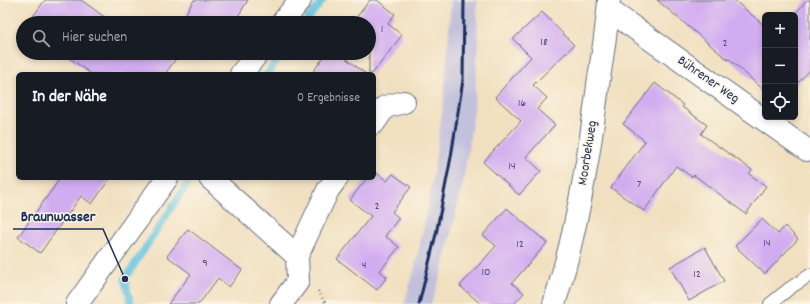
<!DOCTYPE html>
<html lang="de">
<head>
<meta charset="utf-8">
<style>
	:root { --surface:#171b24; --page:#20242c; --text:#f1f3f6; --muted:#9ea1a6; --line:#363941 }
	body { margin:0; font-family:Dekko,sans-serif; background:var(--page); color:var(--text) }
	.controls { position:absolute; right:12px; top:12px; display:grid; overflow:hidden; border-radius:6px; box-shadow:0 2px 6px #0003 }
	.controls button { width:36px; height:36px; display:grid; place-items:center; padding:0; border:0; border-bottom:1px solid var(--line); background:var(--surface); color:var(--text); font:20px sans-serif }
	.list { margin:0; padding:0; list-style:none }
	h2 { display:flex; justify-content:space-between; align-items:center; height:52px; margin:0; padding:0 16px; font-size:17px }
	h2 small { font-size:13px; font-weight:400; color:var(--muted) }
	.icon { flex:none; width:22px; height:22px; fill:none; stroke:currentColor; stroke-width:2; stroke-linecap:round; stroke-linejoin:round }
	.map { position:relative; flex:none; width:810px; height:304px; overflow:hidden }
	.search { position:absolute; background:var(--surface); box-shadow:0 2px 6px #0003; left:16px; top:16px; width:360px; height:44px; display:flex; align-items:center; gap:10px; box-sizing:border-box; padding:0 14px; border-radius:22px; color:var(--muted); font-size:15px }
	.panel { position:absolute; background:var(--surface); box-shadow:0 2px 6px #0003; left:16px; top:72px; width:360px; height:108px; border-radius:6px }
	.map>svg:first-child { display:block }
	.industrial { fill:#c2c1dc }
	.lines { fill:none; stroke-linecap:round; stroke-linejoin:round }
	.stream { stroke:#60c3de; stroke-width:7 }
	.building { fill:#d2acf1 }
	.lane-casing { stroke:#666d80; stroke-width:14 }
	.street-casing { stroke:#666d80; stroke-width:24 }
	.path { stroke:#666d80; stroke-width:2.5; stroke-dasharray:1 3; stroke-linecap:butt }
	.lane { stroke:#fff; stroke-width:12 }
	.street { stroke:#fff; stroke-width:22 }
	.rail { stroke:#1b2f5e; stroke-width:3 }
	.labels { text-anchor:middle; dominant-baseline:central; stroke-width:3; stroke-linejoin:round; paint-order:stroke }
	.number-label { font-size:12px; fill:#494e83 }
	.street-label { font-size:14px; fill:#1b2f5e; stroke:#fcf5e5 }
	.leader { fill:none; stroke:#1b2f5e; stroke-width:1.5 }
	.callout-dot { fill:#1b2f5e; stroke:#fcf5e5; stroke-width:1.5 }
	.callout-label { font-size:15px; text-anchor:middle; font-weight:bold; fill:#1b2f5e; stroke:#fcf5e5; stroke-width:3; stroke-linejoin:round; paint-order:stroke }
</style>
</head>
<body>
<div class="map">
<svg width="810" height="304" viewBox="0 0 810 304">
	<rect width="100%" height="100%" fill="#fcf5e5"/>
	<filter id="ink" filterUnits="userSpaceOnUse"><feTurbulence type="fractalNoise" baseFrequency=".025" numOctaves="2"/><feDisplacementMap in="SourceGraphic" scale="8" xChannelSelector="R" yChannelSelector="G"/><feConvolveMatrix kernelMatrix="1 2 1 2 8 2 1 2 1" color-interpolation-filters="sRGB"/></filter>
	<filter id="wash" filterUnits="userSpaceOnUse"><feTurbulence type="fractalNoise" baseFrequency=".012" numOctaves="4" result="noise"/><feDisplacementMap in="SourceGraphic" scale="16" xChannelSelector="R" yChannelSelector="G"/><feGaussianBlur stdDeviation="0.9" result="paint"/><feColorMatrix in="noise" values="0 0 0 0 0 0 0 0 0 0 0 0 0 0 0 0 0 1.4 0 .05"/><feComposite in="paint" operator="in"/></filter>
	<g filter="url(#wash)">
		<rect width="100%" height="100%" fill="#f1e0c0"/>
		<path class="industrial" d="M 451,0 L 477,0 L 478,41 L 474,111 L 463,183 L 442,272 L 431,304 L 404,304 L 416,263 L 430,195 L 444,99 Z"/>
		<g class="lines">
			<path class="stream" d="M 305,23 L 323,0
				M 267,74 L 283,53
				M 131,304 L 125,279 L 191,178"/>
		</g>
		<g id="blocks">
			<path class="building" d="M 45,0 L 81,0 L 113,23 L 28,23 Z
				M 194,0 L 248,0 L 234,23 L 202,23 L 186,13 Z
				M 370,0 L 377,0 L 395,14 L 388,24 L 402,35 L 372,74 L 369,74 L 369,23 L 352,23 Z
				M 657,0 L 734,0 L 765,26 L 765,91 L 729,59 L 728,60 Z
				M 807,0 L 810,0 L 810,70 L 795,86 L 794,15 Z
				M 542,12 L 574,45 L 533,85 L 547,98 L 537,109 L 555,125 L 526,157 L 541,171 L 519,195 L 483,162 L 521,121 L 495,97 L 531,57 L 513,39 Z
				M 63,53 L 180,53 L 165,74 L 91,74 Z
				M 327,53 L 339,53 L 366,74 L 311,74 Z
				M 655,83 L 683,105 L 682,107 L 707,125 L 701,134 L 752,170 L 749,174 L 766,186 L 746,214 L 694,175 L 692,177 L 676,166 L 644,211 L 611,188 L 645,141 L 623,124 Z
				M 374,171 L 387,181 L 393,174 L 411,187 L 392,212 L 399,218 L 385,236 L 399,247 L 380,271 L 387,277 L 377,290 L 337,259 L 371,216 L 350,200 L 367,178 L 374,178 Z
				M 56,178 L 110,178 L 92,204 L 81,196 L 40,253 L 18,237 L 59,180 Z
				M 507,208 L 547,243 L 512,283 L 524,293 L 514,304 L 481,304 L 460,286 L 496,246 L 483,235 Z
				M 762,219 L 778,234 L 785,226 L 798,239 L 765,274 L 735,246 Z
				M 188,229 L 242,270 L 229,287 L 218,278 L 199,304 L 168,304 L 191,274 L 167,256 Z
				M 705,247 L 724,281 L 689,301 L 670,267 Z"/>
		</g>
	</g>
	<g filter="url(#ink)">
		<use href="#blocks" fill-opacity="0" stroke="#666d80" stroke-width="1"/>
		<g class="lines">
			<defs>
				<path id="lane" d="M 770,304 L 790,288 L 810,275"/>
				<path id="street" d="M 609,10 L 807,150
					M 282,23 L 300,0
					M 241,74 L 258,53
					M 374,123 L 385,107 L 404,102
					M 210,178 L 297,256 L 328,190 L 337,178
					M 77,304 L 167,178
					M 281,304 L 298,281 L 297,256
					M 554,304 C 576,235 588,165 597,93 C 601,62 607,31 609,0"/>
			</defs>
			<use href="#lane" class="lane-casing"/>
			<use href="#street" class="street-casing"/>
			<path class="path" d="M 318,291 L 326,304"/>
			<use href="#lane" class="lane"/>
			<use href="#street" class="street"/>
			<path class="rail" d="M 419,304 L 436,234 L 451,157 L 463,80 L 464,0"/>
		</g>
	</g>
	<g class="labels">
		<g class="number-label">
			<text x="382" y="29">1</text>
			<text x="544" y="42">18</text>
			<text x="725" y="43">2</text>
			<text x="522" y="103">16</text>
			<text x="512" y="166">14</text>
			<text x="639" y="184">7</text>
			<text x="377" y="206">2</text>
			<text x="767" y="243">14</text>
			<text x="520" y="244">12</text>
			<text x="205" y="263">9</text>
			<text x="364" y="265">4</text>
			<text x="486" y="272">10</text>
			<text x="697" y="274">12</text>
		</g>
		<g class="street-label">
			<text transform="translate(708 80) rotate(35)">Bührener Weg</text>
			<text transform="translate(588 153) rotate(-81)">Moorbekweg</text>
		</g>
	</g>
	<path class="leader" d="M125 279L103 229H13"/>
	<circle class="callout-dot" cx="125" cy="279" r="4"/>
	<g class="callout-label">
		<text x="58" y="221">Braunwasser</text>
	</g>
</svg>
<div class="controls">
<button>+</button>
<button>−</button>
<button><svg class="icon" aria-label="locate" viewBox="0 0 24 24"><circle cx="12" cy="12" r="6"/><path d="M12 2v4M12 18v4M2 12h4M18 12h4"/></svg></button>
</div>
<div class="search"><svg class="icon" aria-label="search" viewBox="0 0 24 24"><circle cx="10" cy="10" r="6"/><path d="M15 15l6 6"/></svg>Hier suchen</div>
<section class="panel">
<h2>In der Nähe<small>0 Ergebnisse</small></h2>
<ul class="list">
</ul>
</section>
</div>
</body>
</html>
